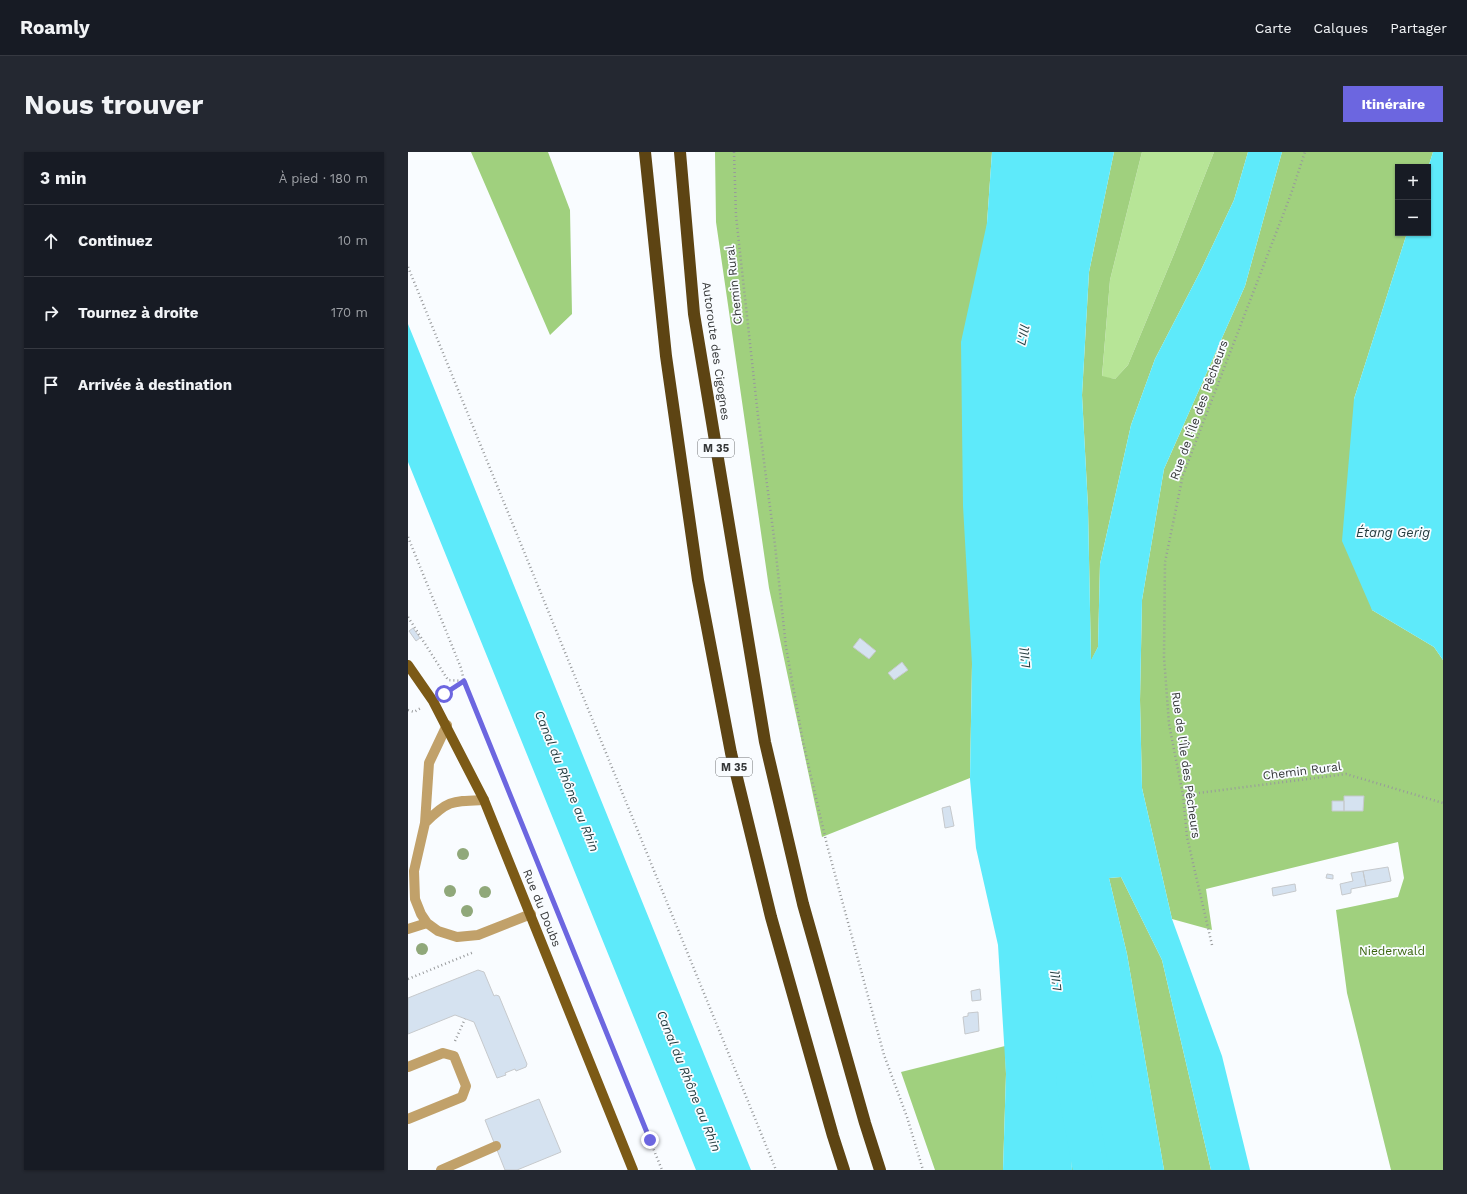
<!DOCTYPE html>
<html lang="fr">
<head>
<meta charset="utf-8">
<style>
	:root { --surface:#171b24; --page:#242831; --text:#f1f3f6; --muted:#9ea1a6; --line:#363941; --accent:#6c66e0 }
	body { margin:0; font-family:"Work Sans",sans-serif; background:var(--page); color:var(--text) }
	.controls { position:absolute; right:12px; top:12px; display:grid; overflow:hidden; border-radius:0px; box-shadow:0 1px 3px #0004 }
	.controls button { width:36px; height:36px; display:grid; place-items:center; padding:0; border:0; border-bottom:1px solid var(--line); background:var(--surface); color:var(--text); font:20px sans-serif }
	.stop { position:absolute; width:12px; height:12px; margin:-9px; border:3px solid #6c66e0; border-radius:50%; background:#fff }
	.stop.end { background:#6c66e0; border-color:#fff; box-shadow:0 1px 4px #0008 }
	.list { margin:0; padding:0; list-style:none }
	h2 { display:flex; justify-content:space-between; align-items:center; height:52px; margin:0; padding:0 16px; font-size:17px }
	h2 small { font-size:13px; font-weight:400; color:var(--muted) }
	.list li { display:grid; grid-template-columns:26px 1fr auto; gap:12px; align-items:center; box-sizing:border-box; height:72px; padding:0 16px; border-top:1px solid var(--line) }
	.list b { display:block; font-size:15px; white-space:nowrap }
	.list em { font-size:13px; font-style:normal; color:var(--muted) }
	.icon { flex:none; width:22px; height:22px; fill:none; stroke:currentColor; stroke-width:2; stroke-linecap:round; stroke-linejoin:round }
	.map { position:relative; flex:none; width:1035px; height:1018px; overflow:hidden; border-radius:0px }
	header { display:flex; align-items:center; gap:24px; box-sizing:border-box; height:56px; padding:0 20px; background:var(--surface); border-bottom:1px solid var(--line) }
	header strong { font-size:19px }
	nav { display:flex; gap:22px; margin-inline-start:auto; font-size:14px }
	.intro { display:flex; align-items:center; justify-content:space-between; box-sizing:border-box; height:96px; padding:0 24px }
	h1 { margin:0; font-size:28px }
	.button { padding:10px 18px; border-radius:0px; background:var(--accent); color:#fff; font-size:14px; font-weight:700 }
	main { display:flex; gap:24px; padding:0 24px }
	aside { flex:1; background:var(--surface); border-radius:0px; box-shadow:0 1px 3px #0004 }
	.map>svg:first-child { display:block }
	.green { fill:#b7e597 }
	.forest { fill:#a0d07e }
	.water { fill:#5eeafa }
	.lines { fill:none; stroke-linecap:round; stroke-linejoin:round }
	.river { stroke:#5eeafa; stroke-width:36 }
	.building { fill:#d5e2f0; stroke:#c6c9cc }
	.path { stroke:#97999b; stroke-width:2.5; stroke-dasharray:1 3; stroke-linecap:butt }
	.minor { stroke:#c1a16a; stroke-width:10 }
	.major { stroke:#7c5a16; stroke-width:10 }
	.highway { stroke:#5d4413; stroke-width:12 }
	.tree { fill:#90a87a }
	.route { stroke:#6c66e0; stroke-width:5 }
	.labels { text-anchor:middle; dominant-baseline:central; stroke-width:3.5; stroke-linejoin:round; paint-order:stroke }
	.shield { fill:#f9fcff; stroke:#707274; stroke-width:1 }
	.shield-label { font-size:11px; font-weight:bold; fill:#353738 }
	.street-label { font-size:12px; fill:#353738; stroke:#f9fcff }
	.park-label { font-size:12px; fill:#3a640e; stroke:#f9fcff }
	.water-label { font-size:13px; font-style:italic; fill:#243c3f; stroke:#f9fcff }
</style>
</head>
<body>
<header>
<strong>Roamly</strong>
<nav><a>Carte</a><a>Calques</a><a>Partager</a></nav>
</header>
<div class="intro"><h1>Nous trouver</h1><a class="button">Itinéraire</a></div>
<main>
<aside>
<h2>3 min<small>À pied · 180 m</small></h2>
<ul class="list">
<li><svg class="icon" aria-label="ahead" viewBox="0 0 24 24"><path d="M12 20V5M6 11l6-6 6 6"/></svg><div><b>Continuez</b></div><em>10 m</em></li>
<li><svg class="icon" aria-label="right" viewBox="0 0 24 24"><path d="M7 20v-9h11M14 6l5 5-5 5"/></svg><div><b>Tournez à droite</b></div><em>170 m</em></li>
<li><svg class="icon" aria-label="arrive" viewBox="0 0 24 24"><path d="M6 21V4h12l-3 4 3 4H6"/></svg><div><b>Arrivée à destination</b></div></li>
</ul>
</aside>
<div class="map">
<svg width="1035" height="1018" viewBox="0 0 1035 1018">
	<rect width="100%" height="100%" fill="#f9fcff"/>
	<path class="green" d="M 734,0 L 806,0 L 766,102 L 720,213 L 707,227 L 694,225 L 702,128 Z"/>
	<path class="forest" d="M 63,0 L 140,0 L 162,58 L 164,162 L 142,183 Z
		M 307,0 L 584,0 L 579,71 L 564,512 L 562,626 L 414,685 L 361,436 L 308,70 Z
		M 706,0 L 734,0 L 702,128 L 694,224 L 707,227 L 720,213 L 766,102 L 806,0 L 840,0 L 826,48 L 793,118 L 747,207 L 723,273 L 692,412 L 690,495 L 683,509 L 680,355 L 674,243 L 681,120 Z
		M 874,0 L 1025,0 L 1020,16 L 990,15 L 990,81 L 999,81 L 946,247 L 964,458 L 1026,495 L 1035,508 L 1035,1018 L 983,1018 L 939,841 L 928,758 L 990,745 L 996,726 L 990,690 L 798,737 L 804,778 L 764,767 L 734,636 L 732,548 L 734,448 L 756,317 L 837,134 Z
		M 713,725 L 754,808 L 803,1018 L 756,1018 L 719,802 L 701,726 Z
		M 597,894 L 598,922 L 595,1018 L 527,1018 L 493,920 Z
		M 669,974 L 686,983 L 697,997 L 694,1018 L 664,1018 C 663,1003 663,988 669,974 Z"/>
	<path class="water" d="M 584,0 L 706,0 L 681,120 L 674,243 L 680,355 L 683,508 L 690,495 L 692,412 L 723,273 L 747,207 L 793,118 L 826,48 L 840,0 L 874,0 L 837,134 L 756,317 L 734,448 L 732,548 L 734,636 L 764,767 L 814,904 L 842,1018 L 803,1018 L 754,808 L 713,725 L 701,726 L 719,802 L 756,1018 L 694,1018 L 697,997 L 686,983 L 669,974 C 662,987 663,1004 664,1018 L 595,1018 L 598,922 L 590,793 L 568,696 L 562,627 L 564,512 L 555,354 L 553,190 L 579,71 Z
		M 1025,0 L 1035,0 L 1035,508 L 1026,495 L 964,458 L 934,389 L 946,247 L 999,81 L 1020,81 L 1020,16 Z
		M 0,172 L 343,1018 L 288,1018 L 0,310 Z"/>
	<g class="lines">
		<path class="river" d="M 666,928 L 683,1018"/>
	</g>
	<path class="building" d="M 5,476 L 12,486 L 8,489 L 1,479 Z
		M 452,486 L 468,499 L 461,507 L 445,495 Z
		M 494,510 L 500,518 L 486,528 L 480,521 Z
		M 936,644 L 956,644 L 955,659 L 936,659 Z
		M 924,649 L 936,649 L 936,659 L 924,659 Z
		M 542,654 L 546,674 L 537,676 L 534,656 Z
		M 980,715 L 983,729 L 958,734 L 955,719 Z
		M 955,719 L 958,734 L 943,737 L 943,741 L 934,743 L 932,732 L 945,729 L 943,721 Z
		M 919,722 L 925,723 L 925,727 L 918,726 Z
		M 887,732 L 888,739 L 865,744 L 864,736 Z
		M 70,818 L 76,820 L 86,844 L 88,843 L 91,844 L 119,912 L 118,915 L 108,919 L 107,917 L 97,921 L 98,923 L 89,926 L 66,870 L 47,863 L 0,882 L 0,846 Z
		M 572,837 L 573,848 L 564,849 L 563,839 Z
		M 570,860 L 571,879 L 557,882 L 555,865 L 560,864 L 560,861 Z
		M 131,947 L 153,1000 L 109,1018 L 97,1018 L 77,968 Z"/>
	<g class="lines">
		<path class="path" d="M 326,0 L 328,64 L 350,264 L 367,393 L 378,495 L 395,590 L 419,693 L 476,903 L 499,965 L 515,1018
			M 0,115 L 368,1018
			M 0,385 L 53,516 L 56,529 L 254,1018
			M 0,465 L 40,528 L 56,529
			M 37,542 L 56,530
			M 0,558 L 6,560 L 13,556
			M 775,643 L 938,622 L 1035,651
			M 804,793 L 779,685 L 775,643 L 761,572 L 756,505 L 757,410 L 775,323 L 883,42 L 897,0
			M 0,827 L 66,800
			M 47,889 L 57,867"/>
		<path class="minor" d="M 39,573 L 21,611 L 17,671 L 6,719 L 7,747 L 13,762 L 19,771 L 30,779 L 49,785 L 70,783 L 123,762
			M 17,671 C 40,648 44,649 76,648
			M 0,777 L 19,771
			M 0,915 L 35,901 L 46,904 L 58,934 L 54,945 L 0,967
			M 33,1018 L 88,994"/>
		<path class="major" d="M 0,513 L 25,549 L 76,648 L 225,1018"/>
		<path class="highway" d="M 237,0 L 258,204 L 290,428 L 323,601 L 363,765 L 425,984 L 436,1018
			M 272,0 L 286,162 L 357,590 L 395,752 L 457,971 L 472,1018"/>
	</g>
	<g class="tree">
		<circle cx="55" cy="702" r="6"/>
		<circle cx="42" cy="739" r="6"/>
		<circle cx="77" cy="740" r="6"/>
		<circle cx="59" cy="759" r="6"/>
		<circle cx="14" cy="797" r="6"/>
	</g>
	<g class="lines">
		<path class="route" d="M 36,542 L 56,529 L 242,988"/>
	</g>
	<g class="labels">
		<g class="shield">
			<rect x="290" y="287" width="36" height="18" rx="3"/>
			<rect x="308" y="606" width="36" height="18" rx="3"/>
		</g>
		<g class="shield-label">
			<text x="308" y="296">M 35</text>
			<text x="326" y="615">M 35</text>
		</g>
		<g class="street-label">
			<text transform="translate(326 133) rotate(-96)">Chemin Rural</text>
			<text transform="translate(308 199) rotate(82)">Autoroute des Cigognes</text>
			<text transform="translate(791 258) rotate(-70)">Rue de l'Île des Pêcheurs</text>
			<text transform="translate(778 613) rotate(82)">Rue de l'Île des Pêcheurs</text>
			<text transform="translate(894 619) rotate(-7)">Chemin Rural</text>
			<text transform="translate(134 756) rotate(68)">Rue du Doubs</text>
		</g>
		<g class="park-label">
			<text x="984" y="799">Niederwald</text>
		</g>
		<g class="water-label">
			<text transform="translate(615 183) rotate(-77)">L'Ill</text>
			<text x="985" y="380">Étang Gerig</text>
			<text transform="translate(617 506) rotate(-94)">L'Ill</text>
			<text transform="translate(159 629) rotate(68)">Canal du Rhône au Rhin</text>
			<text transform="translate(648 829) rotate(-96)">L'Ill</text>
			<text transform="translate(281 929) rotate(68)">Canal du Rhône au Rhin</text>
		</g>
	</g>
</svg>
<div class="controls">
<button>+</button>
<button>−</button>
</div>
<div class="stop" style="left:36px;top:542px"></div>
<div class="stop end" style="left:242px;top:988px"></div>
</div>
</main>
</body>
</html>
